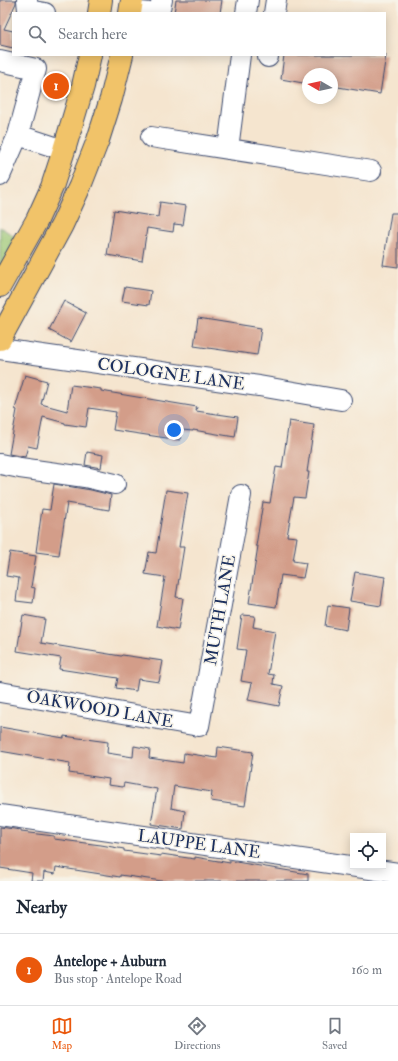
<!DOCTYPE html>
<html lang="en">
<head>
<meta charset="utf-8">
<style>
	:root { --surface:#fff; --page:#f2f2f3; --text:#1f2937; --muted:#747a83; --line:#e0e1e3; --accent:#ea580c }
	body { margin:0; font-family:"IM FELL Double Pica",serif; background:var(--page); color:var(--text) }
	.controls { position:absolute; right:12px; bottom:12px; display:grid; overflow:hidden; border-radius:0px; box-shadow:0 2px 10px #0003 }
	.controls button { width:36px; height:36px; display:grid; place-items:center; padding:0; border:0; border-bottom:1px solid var(--line); background:var(--surface); color:var(--text); font:20px sans-serif }
	.compass { position:absolute; left:302px; top:68px; width:36px; height:36px; border-radius:50%; background:var(--surface); box-shadow:0 2px 10px #0003; rotate:279deg }
	.you { position:absolute; left:174px; top:430px; width:14px; height:14px; margin:-10px; border:3px solid #fff; border-radius:50%; background:#1a73e8; box-shadow:0 0 0 6px #1a73e833 }
	.badge { display:grid; place-items:center; width:26px; height:26px; border-radius:50%; background:var(--accent); color:#fff; font-size:13px; font-weight:700 }
	.pin { position:absolute; translate:-50% -50%; border:2px solid #fff; box-shadow:0 1px 4px #0006 }
	.list { margin:0; padding:0; list-style:none }
	h2 { display:flex; justify-content:space-between; align-items:center; height:52px; margin:0; padding:0 16px; font-size:17px }
	h2 small { font-size:13px; font-weight:400; color:var(--muted) }
	.list li { display:grid; grid-template-columns:26px 1fr auto; gap:12px; align-items:center; box-sizing:border-box; height:72px; padding:0 16px; border-top:1px solid var(--line) }
	.list b { display:block; font-size:15px; white-space:nowrap }
	.list p { margin:0; font-size:13px; white-space:nowrap; color:var(--muted) }
	.list em { font-size:13px; font-style:normal; color:var(--muted) }
	.icon { flex:none; width:22px; height:22px; fill:none; stroke:currentColor; stroke-width:2; stroke-linecap:round; stroke-linejoin:round }
	.map { position:relative; flex:none; width:398px; height:881px; overflow:hidden }
	.search { position:absolute; background:var(--surface); box-shadow:0 2px 10px #0003; left:12px; right:12px; top:12px; height:44px; display:flex; align-items:center; gap:10px; box-sizing:border-box; padding:0 14px; border-radius:0px; color:var(--muted); font-size:15px }
	.sheet { height:124px; background:var(--surface) }
	nav { display:flex; justify-content:space-around; align-items:center; box-sizing:border-box; height:56px; border-top:1px solid var(--line); background:var(--surface); font-size:11px; color:var(--muted) }
	nav a { display:grid; justify-items:center; gap:2px }
	nav .on { color:var(--accent) }
	.map>svg:first-child { display:block }
	.green { fill:#9bc673; stroke:#5b7a68 }
	.building { fill:#d39d89 }
	.lines { fill:none; stroke-linecap:round; stroke-linejoin:round }
	.minor-casing { stroke:#3c4a6f; stroke-width:22 }
	.major-casing { stroke:#3c4a6f; stroke-width:24 }
	.minor { stroke:#fff; stroke-width:20 }
	.major { stroke:#f1c369; stroke-width:22 }
	.labels { text-anchor:middle; dominant-baseline:central; stroke-width:3; stroke-linejoin:round; paint-order:stroke }
	.street-label { font-size:17px; fill:#1b2f5e; stroke:#f7f3e8 }
</style>
</head>
<body>
<div class="map">
<svg width="398" height="881" viewBox="0 0 398 881">
	<rect width="100%" height="100%" fill="#f7f3e8"/>
	<filter id="ink" filterUnits="userSpaceOnUse"><feTurbulence type="fractalNoise" baseFrequency=".025" numOctaves="2"/><feDisplacementMap in="SourceGraphic" scale="8" xChannelSelector="R" yChannelSelector="G"/><feConvolveMatrix kernelMatrix="1 2 1 2 8 2 1 2 1" color-interpolation-filters="sRGB"/></filter>
	<filter id="wash" filterUnits="userSpaceOnUse"><feTurbulence type="fractalNoise" baseFrequency=".012" numOctaves="4" result="noise"/><feDisplacementMap in="SourceGraphic" scale="16" xChannelSelector="R" yChannelSelector="G"/><feGaussianBlur stdDeviation="0.9" result="paint"/><feColorMatrix in="noise" values="0 0 0 0 0 0 0 0 0 0 0 0 0 0 0 0 0 1.4 0 .05"/><feComposite in="paint" operator="in"/></filter>
	<g filter="url(#wash)">
		<rect width="100%" height="100%" fill="#f5e5cf"/>
		<path class="green" d="M 0,227 L 17,238 L 0,269 Z"/>
		<g id="blocks">
			<path class="building" d="M 0,0 L 16,0 L 16,3 L 4,29 L 13,31 L 13,48 L 0,45 Z
				M 176,0 L 222,0 L 220,13 L 174,13 Z
				M 284,55 L 386,55 L 380,94 L 332,86 L 332,74 L 308,74 L 308,82 L 303,82 L 303,83 L 281,79 Z
				M 160,202 L 186,206 L 183,225 L 174,224 L 173,232 L 147,228 L 142,261 L 107,255 L 114,210 L 158,217 Z
				M 391,213 L 398,213 L 398,267 L 383,265 Z
				M 125,287 L 151,291 L 149,305 L 122,301 Z
				M 64,301 L 86,313 L 71,342 L 49,330 Z
				M 198,318 L 261,328 L 257,355 L 194,346 Z
				M 25,375 L 47,381 L 41,404 L 67,411 L 71,385 L 101,389 L 101,391 L 197,407 L 196,411 L 238,417 L 235,437 L 193,430 L 193,431 L 182,430 L 180,440 L 113,430 L 116,412 L 89,408 L 86,427 L 65,424 L 65,423 L 43,417 L 37,448 L 28,446 L 25,457 L 9,454 L 17,410 L 15,409 Z
				M 289,421 L 314,425 L 307,472 L 309,472 L 305,498 L 294,497 L 287,536 L 297,537 L 293,561 L 306,563 L 303,578 L 281,575 L 276,607 L 249,603 L 258,546 L 256,546 L 263,502 L 270,503 L 276,467 L 282,468 Z
				M 87,452 L 103,455 L 101,468 L 85,465 Z
				M 54,484 L 91,490 L 111,495 L 109,510 L 67,503 L 59,555 L 36,552 L 42,509 L 50,510 Z
				M 166,490 L 188,493 L 179,547 L 184,547 L 176,597 L 183,598 L 178,630 L 157,626 L 165,577 L 145,574 L 149,552 L 156,553 Z
				M 10,552 L 36,556 L 31,587 L 35,588 L 33,603 L 16,601 L 19,578 L 6,576 Z
				M 355,572 L 385,577 L 381,606 L 350,601 Z
				M 328,605 L 349,608 L 346,630 L 325,626 Z
				M 23,615 L 45,619 L 41,643 L 121,656 L 122,655 L 163,661 L 159,682 L 138,679 L 136,691 L 116,688 L 118,678 L 59,669 L 61,658 L 17,651 Z
				M 242,615 L 255,616 L 253,627 L 275,631 L 268,674 L 274,675 L 273,684 L 283,686 L 279,706 L 248,700 L 252,683 L 241,681 L 246,650 L 237,649 Z
				M 0,727 L 64,738 L 64,736 L 108,742 L 107,753 L 133,757 L 134,746 L 150,749 L 149,758 L 183,763 L 184,753 L 217,758 L 218,747 L 253,752 L 245,806 L 211,801 L 212,792 L 174,786 L 171,808 L 185,811 L 183,829 L 151,824 L 157,789 L 124,783 L 123,787 L 108,785 L 109,779 L 69,773 L 70,763 L 0,751 Z
				M 0,827 L 21,830 L 21,832 L 54,836 L 54,839 L 101,845 L 124,849 L 124,851 L 161,856 L 161,854 L 195,859 L 195,857 L 230,863 L 230,861 L 308,874 L 308,881 L 162,881 L 120,875 L 120,877 L 56,867 L 55,874 L 44,872 L 43,881 L 31,881 L 32,873 L 0,868 Z"/>
		</g>
	</g>
	<g filter="url(#ink)">
		<use href="#blocks" fill-opacity="0" stroke="#3c4a6f" stroke-width="1"/>
		<g class="lines">
			<defs>
				<path id="minor" d="M 27,0 L 28,10 L 45,13
					M 131,11 L 149,13
					M 159,13 L 162,0
					M 246,13 L 248,0
					M 274,13 L 276,0
					M 268,57 L 268,55
					M 0,61 L 36,69 L 18,135
					M 151,137 L 371,171
					M 228,149 L 240,55
					M 0,176 L 18,135 L 64,150
					M 0,349 L 259,386 L 341,400
					M 0,464 L 20,468 L 85,477 L 115,484
					M 0,692 L 199,726 L 241,495
					M 0,815 L 398,873"/>
				<path id="major" d="M 99,13 L 101,0
					M 130,13 L 132,0
					M 0,286 L 37,220 L 52,187 L 64,150 L 83,86 L 90,55
					M 0,339 L 62,225 L 80,186 L 98,140 L 111,99 L 122,55"/>
			</defs>
			<use href="#minor" class="minor-casing"/>
			<use href="#major" class="major-casing"/>
			<use href="#minor" class="minor"/>
			<use href="#major" class="major"/>
		</g>
	</g>
	<g class="labels">
		<g class="street-label">
			<text transform="translate(171 374) rotate(8)">COLOGNE LANE</text>
			<text transform="translate(220 610) rotate(-80)">MUTH LANE</text>
			<text transform="translate(100 709) rotate(10)">OAKWOOD LANE</text>
			<text transform="translate(199 844) rotate(8)">LAUPPE LANE</text>
		</g>
	</g>
</svg>
<div class="controls">
<button><svg class="icon" aria-label="locate" viewBox="0 0 24 24"><circle cx="12" cy="12" r="6"/><path d="M12 2v4M12 18v4M2 12h4M18 12h4"/></svg></button>
</div>
<svg class="compass" viewBox="-18 -18 36 36"><path d="M0-13l5 13h-10z" fill="#e53935"/><path d="M0 13l5-13h-10z" fill="#747a83"/></svg>
<div class="you"></div>
<div class="pin badge" style="left:56px;top:86px">1</div>
<div class="search"><svg class="icon" aria-label="search" viewBox="0 0 24 24"><circle cx="10" cy="10" r="6"/><path d="M15 15l6 6"/></svg>Search here</div>
</div>
<section class="sheet">
<h2>Nearby<small></small></h2>
<ul class="list">
<li><span class="badge">1</span><div><b>Antelope + Auburn</b><p>Bus stop · Antelope Road</p></div><em>160 m</em></li>
</ul>
</section>
<nav>
<a class="on"><svg class="icon" aria-label="map" viewBox="0 0 24 24"><path d="M3 6l6-2 6 2 6-2v14l-6 2-6-2-6 2zM9 4v14M15 6v14"/></svg>Map</a>
<a><svg class="icon" aria-label="directions" viewBox="0 0 24 24"><path d="M12 3l9 9-9 9-9-9zM9 14v-3h6M13 9l2 2-2 2"/></svg>Directions</a>
<a><svg class="icon" aria-label="saved" viewBox="0 0 24 24"><path d="M7 4h10v16l-5-4-5 4z"/></svg>Saved</a>
</nav>
</body>
</html>
